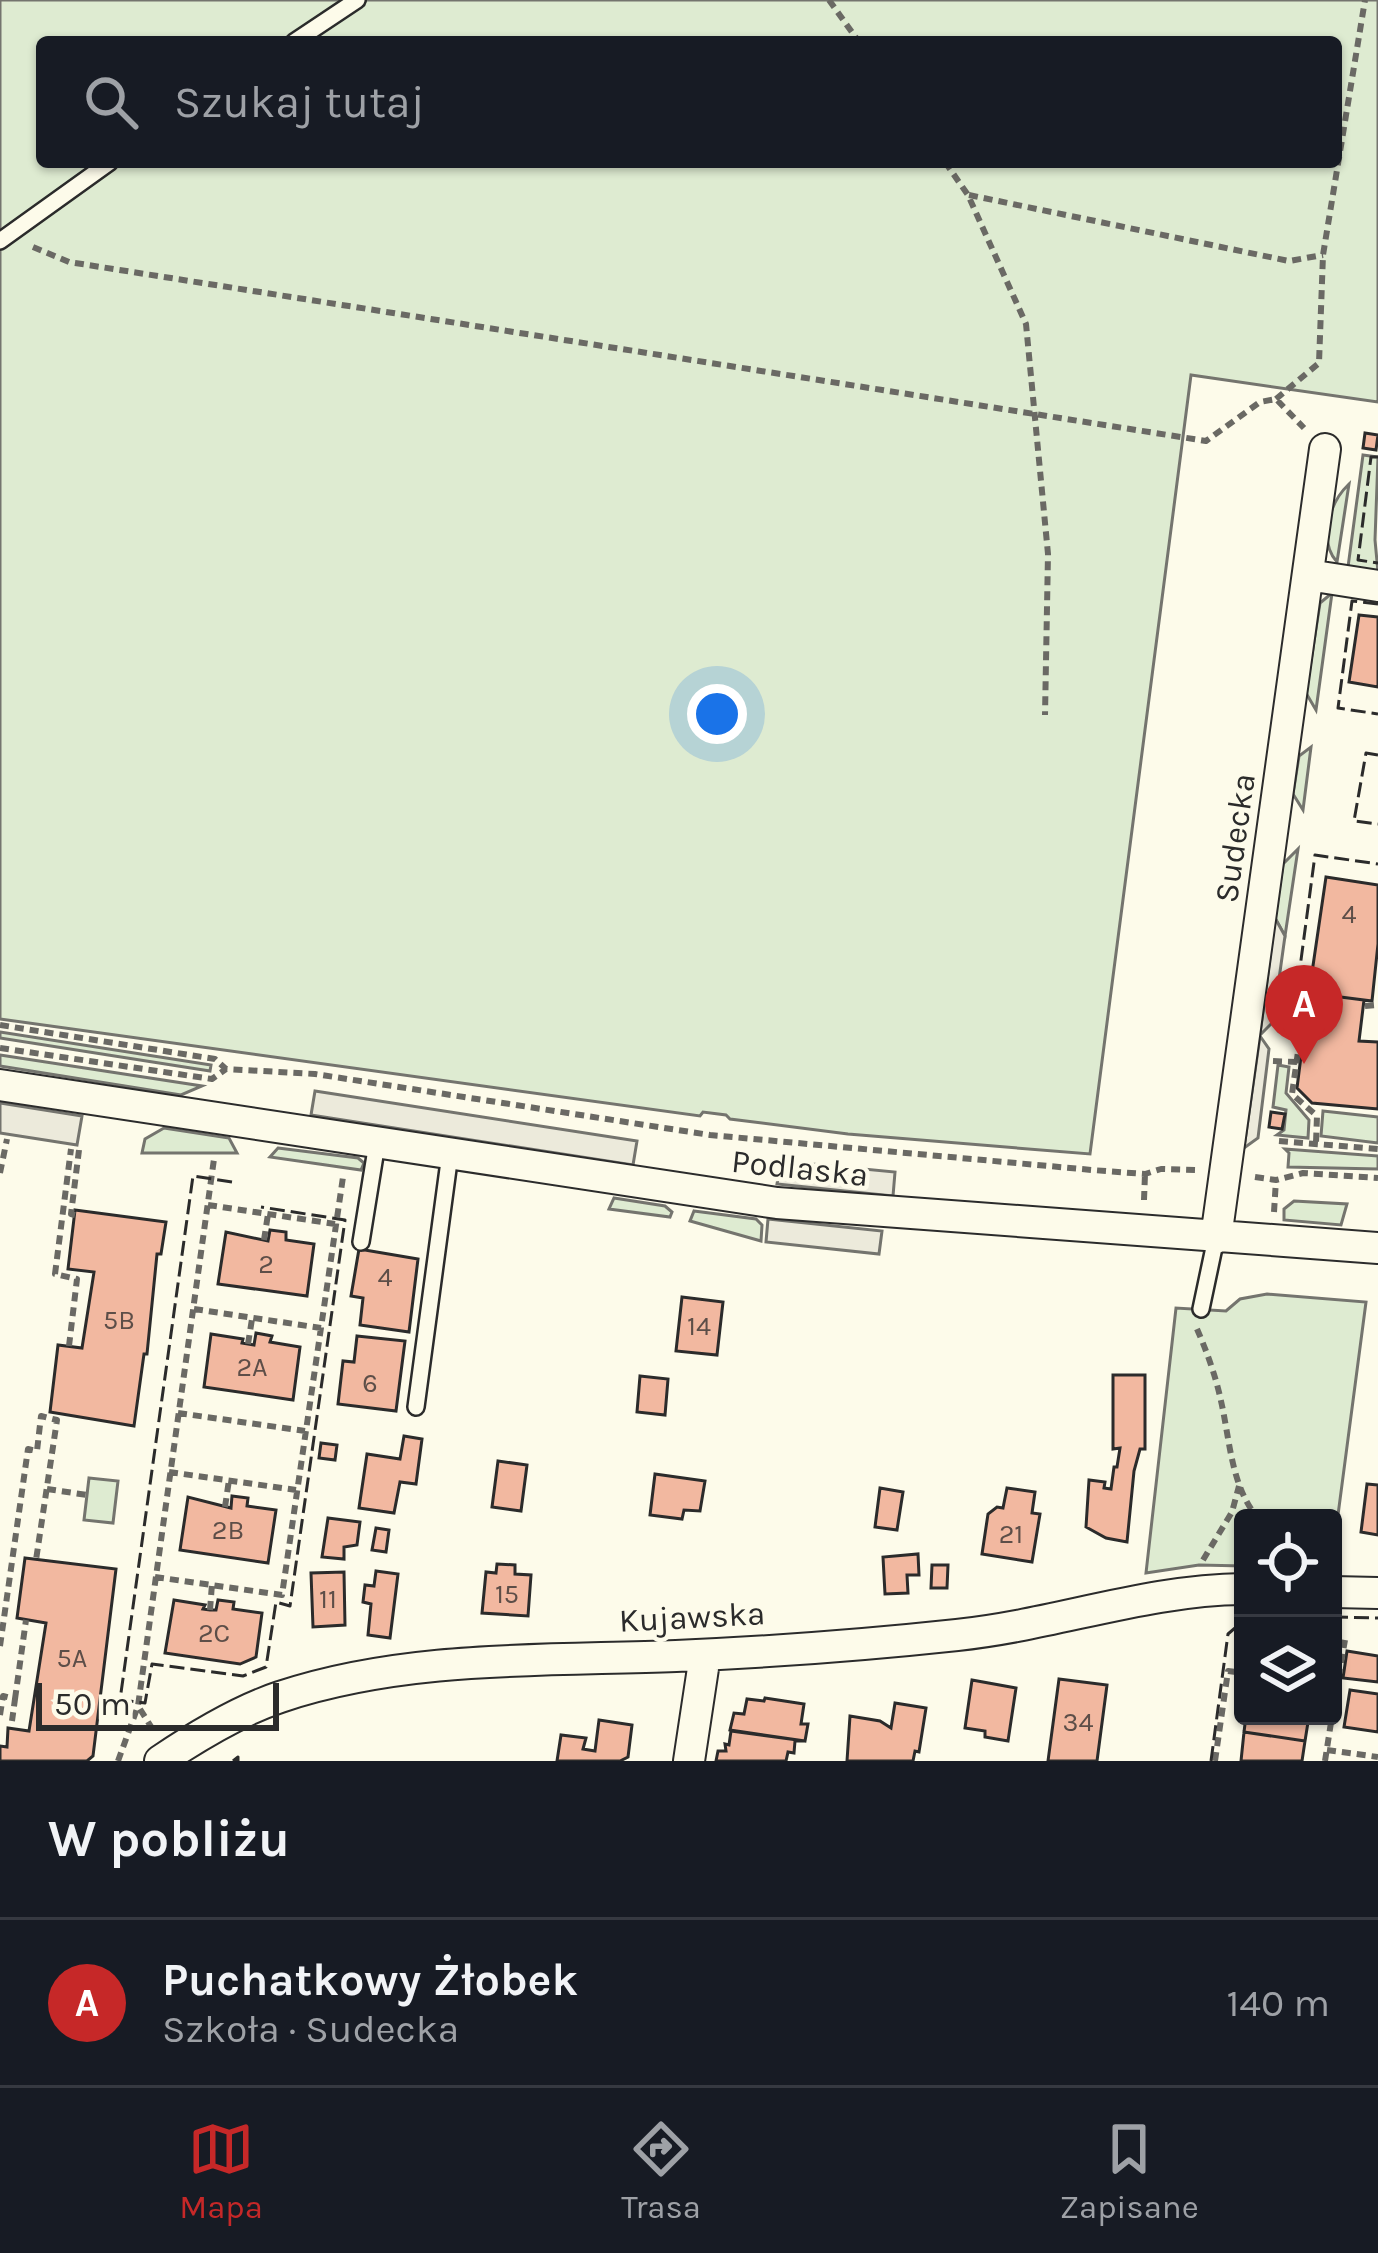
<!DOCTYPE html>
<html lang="pl">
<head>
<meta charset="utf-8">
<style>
	:root { --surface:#171b24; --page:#242831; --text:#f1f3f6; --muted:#9ea1a6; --line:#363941; --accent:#c62828 }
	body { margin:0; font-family:Karla,sans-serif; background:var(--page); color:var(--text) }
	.controls { position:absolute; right:36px; bottom:36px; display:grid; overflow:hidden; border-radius:12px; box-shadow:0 3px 9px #0004 }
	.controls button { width:108px; height:108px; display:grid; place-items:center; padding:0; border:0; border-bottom:3px solid var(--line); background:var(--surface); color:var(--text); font:60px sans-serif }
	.scale { position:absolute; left:36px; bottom:30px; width:243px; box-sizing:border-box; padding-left:12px; border:6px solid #2b2b2b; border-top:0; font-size:33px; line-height:42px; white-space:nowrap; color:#2b2b2b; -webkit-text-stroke:9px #fdfbea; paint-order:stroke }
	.you { position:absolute; left:717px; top:714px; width:42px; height:42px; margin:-30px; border:9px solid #fff; border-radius:50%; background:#1a73e8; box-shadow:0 0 0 18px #1a73e833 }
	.badge { display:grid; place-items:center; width:78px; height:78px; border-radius:50%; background:var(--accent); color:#fff; font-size:39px; font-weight:700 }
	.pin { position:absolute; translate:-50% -99px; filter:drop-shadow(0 3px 6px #0008) }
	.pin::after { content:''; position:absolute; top:63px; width:42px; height:36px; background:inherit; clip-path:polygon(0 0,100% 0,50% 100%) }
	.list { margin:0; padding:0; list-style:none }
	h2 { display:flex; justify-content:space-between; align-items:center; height:156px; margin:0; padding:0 48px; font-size:51px }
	h2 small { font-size:39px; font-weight:400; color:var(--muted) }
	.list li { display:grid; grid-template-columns:78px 1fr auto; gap:36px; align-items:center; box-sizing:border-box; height:168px; padding:0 48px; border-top:3px solid var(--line) }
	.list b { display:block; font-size:45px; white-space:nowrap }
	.list p { margin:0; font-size:39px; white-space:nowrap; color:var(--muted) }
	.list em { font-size:39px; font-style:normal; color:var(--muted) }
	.icon { flex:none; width:66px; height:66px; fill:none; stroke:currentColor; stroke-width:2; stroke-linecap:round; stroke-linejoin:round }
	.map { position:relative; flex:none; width:1378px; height:1761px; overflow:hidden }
	.search { position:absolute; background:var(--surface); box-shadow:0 3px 9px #0004; left:36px; right:36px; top:36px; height:132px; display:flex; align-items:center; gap:30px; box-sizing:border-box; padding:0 42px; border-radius:12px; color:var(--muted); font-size:45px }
	.sheet { height:324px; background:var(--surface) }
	nav { display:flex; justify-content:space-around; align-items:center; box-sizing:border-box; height:168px; border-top:3px solid var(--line); background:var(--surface); font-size:33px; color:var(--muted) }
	nav a { display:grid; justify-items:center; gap:6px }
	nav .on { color:var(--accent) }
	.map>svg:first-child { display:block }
	.green { fill:#deebd1; stroke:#74746e; stroke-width:3; fill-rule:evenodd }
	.parking { fill:#eceadb; stroke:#74746e; stroke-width:3 }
	.building { fill:#f2b8a0; stroke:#2b2b2b; stroke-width:3 }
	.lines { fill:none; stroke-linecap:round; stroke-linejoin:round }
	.lane-casing { stroke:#2b2b2b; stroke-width:20 }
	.street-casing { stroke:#2b2b2b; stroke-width:34 }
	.path { stroke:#6a6964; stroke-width:6; stroke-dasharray:9 6; stroke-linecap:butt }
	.lane { stroke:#fdfbea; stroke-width:15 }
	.street { stroke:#fdfbea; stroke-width:30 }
	.fence { stroke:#2b2b2b; stroke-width:3; stroke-dasharray:15 6; stroke-linecap:butt }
	.labels { text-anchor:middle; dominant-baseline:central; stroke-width:9; stroke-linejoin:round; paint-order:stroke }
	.number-label { font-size:27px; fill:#5d4e48 }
	.street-label { font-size:33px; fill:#2b2b2b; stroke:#fdfbea }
</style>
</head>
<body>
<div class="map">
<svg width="1378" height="1761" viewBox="0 0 1378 1761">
	<rect width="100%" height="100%" fill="#fdfbea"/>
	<path class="green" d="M 0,0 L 1378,0 L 1378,402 L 1191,375 L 1090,1154 L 848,1134 L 730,1119 L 726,1115 L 703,1112 L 700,1116 L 0,1019 ZM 42,42 L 1336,42 L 1336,162 L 42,162 Z
		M 1363,455 L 1378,457 L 1375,540 L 1378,572 L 1348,567 Z
		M 1349,484 L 1337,562 C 1318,541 1329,503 1349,484 Z
		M 1332,593 L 1316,710 L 1306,693 L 1320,603 Z
		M 1311,747 L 1303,810 L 1293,794 L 1299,756 Z
		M 1298,849 L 1285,936 L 1275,918 L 1283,864 Z
		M 0,1032 L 211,1065 L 210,1071 L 0,1038 Z
		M 0,1055 L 202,1086 L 181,1095 L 0,1066 Z
		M 1278,1065 L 1289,1067 L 1286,1093 L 1309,1120 L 1308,1138 L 1277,1135 L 1284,1130 L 1286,1110 L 1273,1107 Z
		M 1323,1111 L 1378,1117 L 1378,1143 L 1321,1136 Z
		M 164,1128 L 229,1138 L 237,1153 L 142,1153 L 145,1139 Z
		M 278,1148 L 358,1158 L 364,1163 L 361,1170 L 270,1157 Z
		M 1285,1149 L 1378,1156 L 1378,1169 L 1288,1167 L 1289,1153 Z
		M 614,1198 L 665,1206 L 672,1212 L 670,1217 L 609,1209 Z
		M 1294,1201 L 1347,1204 L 1341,1225 L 1284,1220 L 1284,1209 Z
		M 694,1211 L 756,1219 L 762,1225 L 761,1241 L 690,1221 Z
		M 1267,1294 L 1366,1302 L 1333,1553 L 1333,1518 L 1243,1518 L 1243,1566 L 1199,1565 L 1146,1573 L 1176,1308 L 1226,1311 L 1240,1299 Z
		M 89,1478 L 118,1481 L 113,1523 L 84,1520 Z"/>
	<path class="parking" d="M 1275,918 L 1285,936 L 1273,1022 L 1260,1035 Z
		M 1260,1036 L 1269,1049 L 1258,1138 L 1244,1148 Z
		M 315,1091 L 637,1141 L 633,1165 L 311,1115 Z
		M 0,1103 L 82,1116 L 77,1145 L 0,1133 Z
		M 781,1161 L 895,1172 L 893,1196 L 777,1184 Z
		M 768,1219 L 882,1231 L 879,1254 L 766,1242 Z"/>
	<path class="building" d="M 1365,433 L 1378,435 L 1376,450 L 1363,448 Z
		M 1359,615 L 1378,617 L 1378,687 L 1349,682 Z
		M 1326,877 L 1378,885 L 1378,944 L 1372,1001 L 1309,993 Z
		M 1309,993 L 1364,1000 L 1359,1041 L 1378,1042 L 1378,1109 L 1312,1103 L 1297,1088 Z
		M 1271,1112 L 1285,1114 L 1282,1129 L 1269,1127 Z
		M 75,1210 L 166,1222 L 161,1254 L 157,1254 L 147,1354 L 144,1354 L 134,1426 L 50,1412 L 58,1345 L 82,1348 L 94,1272 L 68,1269 Z
		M 270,1230 L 286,1232 L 286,1240 L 314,1244 L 307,1296 L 218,1284 L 226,1232 L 268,1241 Z
		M 359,1249 L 418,1259 L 409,1332 L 360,1325 L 363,1298 L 351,1296 Z
		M 682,1297 L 723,1302 L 717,1355 L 676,1351 Z
		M 256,1333 L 272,1336 L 270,1342 L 300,1347 L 293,1400 L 204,1387 L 211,1334 L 243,1339 L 242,1343 L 254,1345 Z
		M 357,1336 L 405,1341 L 396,1411 L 338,1404 L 343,1361 L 354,1362 Z
		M 1113,1375 L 1145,1375 L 1145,1449 L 1140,1449 L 1134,1471 L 1127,1542 L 1106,1538 L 1086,1527 L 1089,1480 L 1105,1482 L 1104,1488 L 1111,1489 L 1114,1467 L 1117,1467 L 1120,1448 L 1113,1449 Z
		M 640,1376 L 668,1379 L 665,1415 L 637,1412 Z
		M 404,1436 L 422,1439 L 416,1484 L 400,1482 L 394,1513 L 359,1508 L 367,1454 L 400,1459 Z
		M 321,1443 L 337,1445 L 335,1460 L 319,1458 Z
		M 498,1461 L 527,1465 L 521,1511 L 492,1507 Z
		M 655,1474 L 705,1481 L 700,1511 L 684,1510 L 682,1519 L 650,1515 Z
		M 1367,1484 L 1378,1485 L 1378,1535 L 1361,1532 Z
		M 880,1488 L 903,1492 L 897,1530 L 875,1527 Z
		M 1007,1488 L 1035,1492 L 1032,1513 L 1040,1514 L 1032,1562 L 982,1554 L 988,1514 L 997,1507 L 1003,1508 Z
		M 232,1496 L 248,1498 L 247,1506 L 276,1510 L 268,1563 L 180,1550 L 188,1497 L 231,1508 Z
		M 328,1518 L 360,1522 L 357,1545 L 344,1547 L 344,1559 L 322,1557 Z
		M 376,1528 L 389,1530 L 386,1552 L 372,1550 Z
		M 918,1554 L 919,1575 L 907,1575 L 908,1593 L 885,1594 L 883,1557 Z
		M 25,1558 L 116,1569 L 93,1756 L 87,1761 L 0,1761 L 0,1746 L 7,1747 L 8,1728 L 29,1731 L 46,1623 L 17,1618 Z
		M 497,1564 L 515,1565 L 515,1574 L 531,1575 L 528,1616 L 482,1613 L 486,1572 L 496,1573 Z
		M 932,1565 L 948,1565 L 947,1588 L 931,1588 Z
		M 376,1571 L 398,1574 L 390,1638 L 368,1635 L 371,1604 L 363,1602 L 365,1585 L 374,1586 Z
		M 344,1572 L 345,1625 L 313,1627 L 311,1573 Z
		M 174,1600 L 205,1605 L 203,1609 L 210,1610 L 216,1610 L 218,1600 L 234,1602 L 233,1609 L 262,1613 L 256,1657 L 240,1664 L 165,1653 Z
		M 1333,1649 L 1340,1650 L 1337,1677 L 1333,1676 Z
		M 1347,1651 L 1378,1656 L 1378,1682 L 1343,1678 Z
		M 1059,1679 L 1107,1685 L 1097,1761 L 1048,1761 Z
		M 972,1680 L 1016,1688 L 1008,1741 L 985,1737 L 985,1731 L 965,1728 Z
		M 1350,1690 L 1378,1694 L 1378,1732 L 1344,1727 Z
		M 765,1698 L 804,1704 L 801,1724 L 808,1724 L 805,1741 L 730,1730 L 734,1713 L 744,1714 L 747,1699 L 764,1701 Z
		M 895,1703 L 926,1708 L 919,1752 L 915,1751 L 913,1761 L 847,1761 L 850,1716 L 880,1721 L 891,1728 Z
		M 1309,1716 L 1305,1741 L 1244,1732 L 1246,1716 Z
		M 599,1720 L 632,1725 L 628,1757 L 620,1761 L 557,1761 L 561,1735 L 586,1738 L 583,1749 L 595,1751 Z
		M 731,1731 L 805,1741 L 795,1741 L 794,1753 L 788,1752 L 786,1761 L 716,1761 L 718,1751 L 726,1751 L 725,1744 L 729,1745 Z
		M 1244,1732 L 1305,1741 L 1302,1761 L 1241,1761 Z"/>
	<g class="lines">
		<defs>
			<path id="lane" d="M 294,42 L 357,0
				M 0,241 L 110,162
				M 361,1242 L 377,1143
				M 1201,1309 L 1216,1238
				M 416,1407 L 450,1154"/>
			<path id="street" d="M 1308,575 L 1378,586
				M 0,1085 L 777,1203 L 1378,1248
				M 1216,1238 L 1325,449
				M 1333,1592 L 1378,1593
				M 160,1761 C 197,1736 238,1711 280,1697 C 405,1655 546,1661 676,1656 C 770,1652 864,1645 957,1635 C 1054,1625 1145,1590 1243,1589
				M 689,1761 L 705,1655"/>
		</defs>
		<use href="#lane" class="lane-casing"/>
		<use href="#street" class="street-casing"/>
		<path class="path" d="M 829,0 L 859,42
			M 945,162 L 968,195 L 1026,324 L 1048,554 L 1045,715
			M 969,195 L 1289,261 L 1323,255
			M 33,247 L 69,262 L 1206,441 L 1260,402 L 1276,399 L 1304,428
			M 1276,399 L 1319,363 L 1323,255 L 1365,0
			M 1282,1000 L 1305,1003 L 1292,1094 L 1317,1116 L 1316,1143
			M 1365,1006 L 1378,1005
			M 0,1025 L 215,1059 L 226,1069 L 315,1074 L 710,1135 L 1092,1170 L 1145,1174 L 1161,1169 L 1195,1170
			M 1278,1030 L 1301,1033
			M 0,1048 L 212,1079 L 226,1069
			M 1273,1061 L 1297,1062
			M 1279,1141 L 1378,1149
			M 0,1173 L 7,1139
			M 1255,1177 L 1276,1180 L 1303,1173 L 1378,1178
			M 1144,1200 L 1145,1174
			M 208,1205 L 335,1224
			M 1274,1212 L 1276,1180
			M 75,1215 L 71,1214 L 79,1150
			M 264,1240 L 268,1214
			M 194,1309 L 321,1328
			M 1197,1329 C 1207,1352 1216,1377 1221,1401 C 1230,1440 1231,1487 1258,1518
			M 248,1344 L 252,1319
			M 69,1346 L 77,1279 L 55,1274 L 71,1149
			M 178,1413 L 305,1431
			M 169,1472 L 296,1490
			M 47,1489 L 87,1495
			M 225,1507 L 229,1480
			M 1203,1560 L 1232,1512 L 1239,1486
			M 155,1577 L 282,1595 L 343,1177
			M 210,1610 L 212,1584
			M 0,1646 L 28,1449 L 37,1451 L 41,1416 L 57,1420 L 36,1560
			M 15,1699 L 26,1620
			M 1333,1707 L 1345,1640
			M 140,1709 L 155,1733
			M 0,1715 L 3,1696 L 15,1699 L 12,1721
			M 1327,1750 L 1378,1757
			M 118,1761 L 138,1706 L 214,1159
			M 1215,1761 L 1228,1671 L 1236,1672 L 1243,1636
			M 1325,1761 L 1332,1716"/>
		<use href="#lane" class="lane"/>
		<use href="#street" class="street"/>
		<path class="fence" d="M 1378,457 L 1371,457 L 1358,560 L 1378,563
			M 1378,604 L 1352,601 L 1338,708 L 1378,714
			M 1378,755 L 1366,753 L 1354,821 L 1378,824
			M 1309,993 L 1297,990 L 1315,855 L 1378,864
			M 232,1182 L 193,1176 L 120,1700 L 145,1703 L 152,1664 L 243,1676 L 266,1667 L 276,1602 L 290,1606 L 345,1220 L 261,1207
			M 1333,1617 L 1378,1618
			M 233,1761 L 238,1757 L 238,1761
			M 1211,1761 L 1228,1634 L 1243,1621"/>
	</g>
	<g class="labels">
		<g class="number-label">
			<text x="1349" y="914">4</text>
			<text x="266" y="1264">2</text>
			<text x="385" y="1277">4</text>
			<text x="119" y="1320">5B</text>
			<text x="699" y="1326">14</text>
			<text x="252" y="1367">2A</text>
			<text x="370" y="1383">6</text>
			<text x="228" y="1530">2B</text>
			<text x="1011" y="1534">21</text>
			<text x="507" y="1594">15</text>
			<text x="328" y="1599">11</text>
			<text x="214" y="1633">2C</text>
			<text x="72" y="1658">5A</text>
			<text x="1078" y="1722">34</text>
		</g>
		<g class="street-label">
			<text transform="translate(1235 838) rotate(-82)">Sudecka</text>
			<text transform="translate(800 1168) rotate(6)">Podlaska</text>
			<text transform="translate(692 1617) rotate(-3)">Kujawska</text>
		</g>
	</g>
</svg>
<div class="controls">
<button><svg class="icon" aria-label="locate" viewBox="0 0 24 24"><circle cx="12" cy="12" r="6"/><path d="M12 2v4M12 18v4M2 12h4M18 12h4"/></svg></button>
<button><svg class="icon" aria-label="layers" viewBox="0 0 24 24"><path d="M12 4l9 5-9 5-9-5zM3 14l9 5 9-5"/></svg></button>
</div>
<div class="scale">50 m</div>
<div class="you"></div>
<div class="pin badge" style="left:1304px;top:1064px">A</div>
<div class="search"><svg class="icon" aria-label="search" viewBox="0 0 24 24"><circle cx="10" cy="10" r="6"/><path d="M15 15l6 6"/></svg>Szukaj tutaj</div>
</div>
<section class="sheet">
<h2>W pobliżu<small></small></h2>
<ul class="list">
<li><span class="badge">A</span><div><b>Puchatkowy Żłobek</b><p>Szkoła · Sudecka</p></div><em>140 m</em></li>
</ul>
</section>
<nav>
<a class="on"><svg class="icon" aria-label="map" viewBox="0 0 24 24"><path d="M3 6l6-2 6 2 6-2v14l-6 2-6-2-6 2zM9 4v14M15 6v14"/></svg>Mapa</a>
<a><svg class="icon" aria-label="directions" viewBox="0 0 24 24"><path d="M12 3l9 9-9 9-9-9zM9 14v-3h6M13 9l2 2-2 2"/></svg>Trasa</a>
<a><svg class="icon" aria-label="saved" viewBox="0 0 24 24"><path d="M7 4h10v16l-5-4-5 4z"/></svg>Zapisane</a>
</nav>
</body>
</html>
